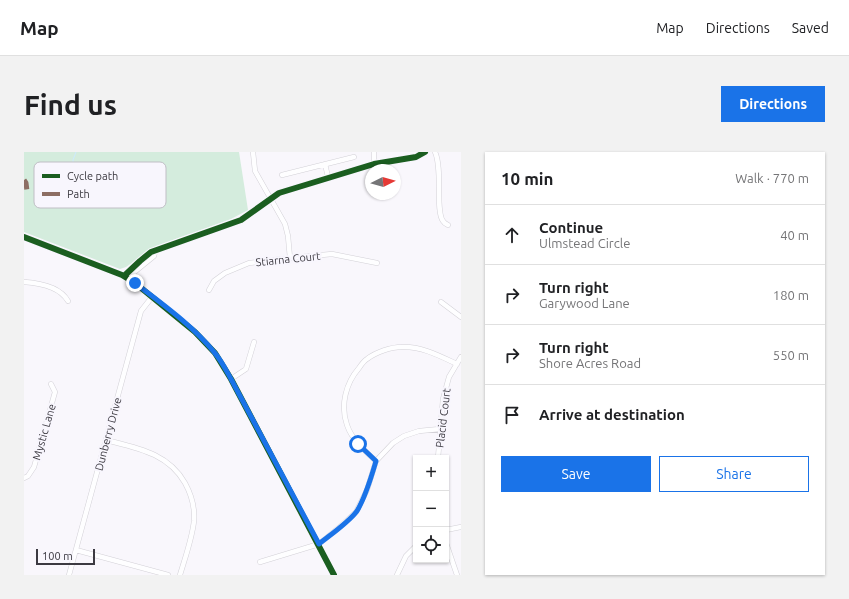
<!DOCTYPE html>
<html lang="en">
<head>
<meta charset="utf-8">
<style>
	:root { --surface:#fff; --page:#f2f2f2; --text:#202124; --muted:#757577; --line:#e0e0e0; --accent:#1a73e8 }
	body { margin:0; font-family:Ubuntu,sans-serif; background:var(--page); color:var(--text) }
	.controls { position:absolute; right:12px; bottom:12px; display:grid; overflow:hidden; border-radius:0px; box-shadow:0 1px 3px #0004 }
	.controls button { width:36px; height:36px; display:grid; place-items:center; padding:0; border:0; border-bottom:1px solid var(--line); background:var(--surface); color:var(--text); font:20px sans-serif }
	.compass { position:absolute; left:341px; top:12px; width:36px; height:36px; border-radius:50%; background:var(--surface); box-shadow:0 1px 3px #0004; rotate:85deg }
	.scale { position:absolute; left:12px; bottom:10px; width:59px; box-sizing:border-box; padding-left:4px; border:2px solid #3c3a41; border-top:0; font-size:11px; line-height:14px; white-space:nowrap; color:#3c3a41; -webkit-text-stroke:3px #f8f6fd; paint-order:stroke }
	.stop { position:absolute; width:12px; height:12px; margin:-9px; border:3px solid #1a73e8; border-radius:50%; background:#fff }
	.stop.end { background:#1a73e8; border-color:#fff; box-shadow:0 1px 4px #0008 }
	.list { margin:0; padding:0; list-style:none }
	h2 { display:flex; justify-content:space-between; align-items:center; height:52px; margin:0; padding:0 16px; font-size:17px }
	h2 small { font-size:13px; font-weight:400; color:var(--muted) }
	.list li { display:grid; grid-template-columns:26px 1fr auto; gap:12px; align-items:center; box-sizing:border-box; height:60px; padding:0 16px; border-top:1px solid var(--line) }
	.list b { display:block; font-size:15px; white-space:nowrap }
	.list p { margin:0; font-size:13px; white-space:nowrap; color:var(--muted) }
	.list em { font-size:13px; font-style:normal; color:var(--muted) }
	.actions { display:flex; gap:8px; padding:12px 16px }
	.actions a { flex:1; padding:9px 0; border:1px solid var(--accent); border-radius:0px; text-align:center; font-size:14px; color:var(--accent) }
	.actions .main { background:var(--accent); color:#fff }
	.icon { flex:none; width:22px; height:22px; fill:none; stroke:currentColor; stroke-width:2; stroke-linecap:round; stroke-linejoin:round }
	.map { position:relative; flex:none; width:437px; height:423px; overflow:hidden; border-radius:0px }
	header { display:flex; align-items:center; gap:24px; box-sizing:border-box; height:56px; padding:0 20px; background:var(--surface); border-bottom:1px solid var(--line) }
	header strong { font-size:19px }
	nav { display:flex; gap:22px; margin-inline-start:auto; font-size:14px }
	.intro { display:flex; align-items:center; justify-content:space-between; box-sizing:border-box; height:96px; padding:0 24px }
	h1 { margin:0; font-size:28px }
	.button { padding:10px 18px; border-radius:0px; background:var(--accent); color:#fff; font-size:14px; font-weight:700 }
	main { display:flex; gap:24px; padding:0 24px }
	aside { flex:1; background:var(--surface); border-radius:0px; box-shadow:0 1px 3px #0004 }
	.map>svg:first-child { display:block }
	.green { fill:#d4ecdd }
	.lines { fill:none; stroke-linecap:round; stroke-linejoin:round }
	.stream { stroke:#cdeafe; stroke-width:1 }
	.minor-casing { stroke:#d3d1d7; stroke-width:5.5 }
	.minor { stroke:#fefeff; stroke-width:4.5 }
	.quiet { stroke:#8d6e63; stroke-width:5; stroke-dasharray:10 5; stroke-linecap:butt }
	.cycleway-casing { stroke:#f8f6fd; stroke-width:8 }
	.cycleway { stroke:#1b5e20; stroke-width:6 }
	.route { stroke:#1a73e8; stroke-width:5 }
	.labels { text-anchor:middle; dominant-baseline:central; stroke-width:4; stroke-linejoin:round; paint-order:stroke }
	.street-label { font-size:11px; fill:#3c3a41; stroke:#f8f6fd }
	.key { fill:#f8f6fd; stroke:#c0bec5; stroke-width:1 }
	.key-label { font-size:11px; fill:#3c3a41 }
</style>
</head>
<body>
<header>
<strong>Map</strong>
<nav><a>Map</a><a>Directions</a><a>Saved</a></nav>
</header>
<div class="intro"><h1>Find us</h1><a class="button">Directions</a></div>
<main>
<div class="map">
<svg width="437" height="423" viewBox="0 0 437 423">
	<rect width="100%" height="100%" fill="#f9f7fc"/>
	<path class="green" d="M 0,0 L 215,0 L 224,58 L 207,67 L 132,94 L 102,115 L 96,117 L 0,80 Z"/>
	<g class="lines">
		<path class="stream" d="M 50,23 L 49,8 L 52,0"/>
		<defs>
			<path id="minor" d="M 229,0 L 231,19 L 261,72 L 264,84 L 266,106
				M 350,0 L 350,12
				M 411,0 C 419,17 411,59 419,69 C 420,71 422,72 424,73
				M 301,12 L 304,25
				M 258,23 L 330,5
				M 0,85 L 98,123 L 111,131 L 171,180 L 191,201 L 207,227 L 310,423
				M 100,124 L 116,109 L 127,100 L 217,68 L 255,41 L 350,12 L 392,5 L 401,0
				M 103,126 L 130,104 L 131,100
				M 0,130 C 15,131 36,135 44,149
				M 185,138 L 190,129 L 201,121 L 225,111 L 266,106 L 308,102 L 353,111
				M 417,150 L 437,165
				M 207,227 L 222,217 L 230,190
				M 82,288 C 113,296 144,301 161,331 C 167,342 171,356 170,369 C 168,387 161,406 156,423
				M 414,306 L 419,247 L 425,225 L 437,205
				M 352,309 C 341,299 328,288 323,273 C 316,253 322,231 335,216 C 337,213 340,209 343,207 C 352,200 367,195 378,195 C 397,194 416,204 433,212
				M 0,326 L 4,324 L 10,315 L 31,240 L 27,232
				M 422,378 L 437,375
				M 422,391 L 433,423
				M 52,398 L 144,423
				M 236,410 L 295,392 L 318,373 L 332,360 L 343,338 L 352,309 L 369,291 L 380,284 L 395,279 L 416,277
				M 45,423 L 117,159 L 128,145
				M 373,423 L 382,404 L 392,394"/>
		</defs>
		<use href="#minor" class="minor-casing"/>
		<use href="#minor" class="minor"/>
		<path class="quiet" d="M 0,28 L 2,31 L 3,39 L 5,41"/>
		<defs>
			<path id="cycleway" d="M 0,85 L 98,123 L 111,131 L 171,180 L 191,201 L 207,227 L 310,423
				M 100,124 L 116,109 L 127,100 L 217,68 L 255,41 L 350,12 L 392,5 L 401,0"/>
		</defs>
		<use href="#cycleway" class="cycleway-casing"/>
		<use href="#cycleway" class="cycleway"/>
	</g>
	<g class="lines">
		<path class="route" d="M 111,131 C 138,152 168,173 190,200 C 197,208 202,218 207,227 L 295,392 C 306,383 324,371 333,359 C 342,344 347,326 352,309 L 334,292"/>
	</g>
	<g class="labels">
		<g class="street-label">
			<text transform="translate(264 107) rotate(-6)">Stiarna Court</text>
			<text transform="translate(419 266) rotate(-83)">Placid Court</text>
			<text transform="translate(20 280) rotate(-74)">Mystic Lane</text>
			<text transform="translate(84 282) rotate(-75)">Dunberry Drive</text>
		</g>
	</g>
	<rect x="10" y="10" width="132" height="46" rx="6" class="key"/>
	<rect x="18" y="22" width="18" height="4" fill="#1b5e20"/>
	<rect x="18" y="40" width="18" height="4" fill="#8d6e63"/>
	<g class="key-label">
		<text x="43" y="28">Cycle path</text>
		<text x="43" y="46">Path</text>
	</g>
</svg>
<div class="controls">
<button>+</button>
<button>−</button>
<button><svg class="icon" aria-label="locate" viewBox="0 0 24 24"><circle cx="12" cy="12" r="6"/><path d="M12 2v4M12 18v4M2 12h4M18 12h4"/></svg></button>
</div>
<svg class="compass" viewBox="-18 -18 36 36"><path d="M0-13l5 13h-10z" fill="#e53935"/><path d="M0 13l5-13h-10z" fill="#757577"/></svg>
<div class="scale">100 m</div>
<div class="stop" style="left:334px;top:292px"></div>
<div class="stop end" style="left:111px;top:131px"></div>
</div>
<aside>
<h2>10 min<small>Walk · 770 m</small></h2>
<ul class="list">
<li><svg class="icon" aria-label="ahead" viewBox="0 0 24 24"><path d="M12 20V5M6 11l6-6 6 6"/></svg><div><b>Continue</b><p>Ulmstead Circle</p></div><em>40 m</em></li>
<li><svg class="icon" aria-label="right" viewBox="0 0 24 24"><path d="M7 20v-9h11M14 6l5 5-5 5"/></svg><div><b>Turn right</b><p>Garywood Lane</p></div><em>180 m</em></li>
<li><svg class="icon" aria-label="right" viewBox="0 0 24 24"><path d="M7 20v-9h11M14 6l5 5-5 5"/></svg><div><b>Turn right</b><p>Shore Acres Road</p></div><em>550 m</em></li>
<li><svg class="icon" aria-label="arrive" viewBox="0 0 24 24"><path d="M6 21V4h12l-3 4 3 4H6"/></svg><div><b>Arrive at destination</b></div></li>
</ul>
<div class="actions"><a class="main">Save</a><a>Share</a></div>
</aside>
</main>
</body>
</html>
